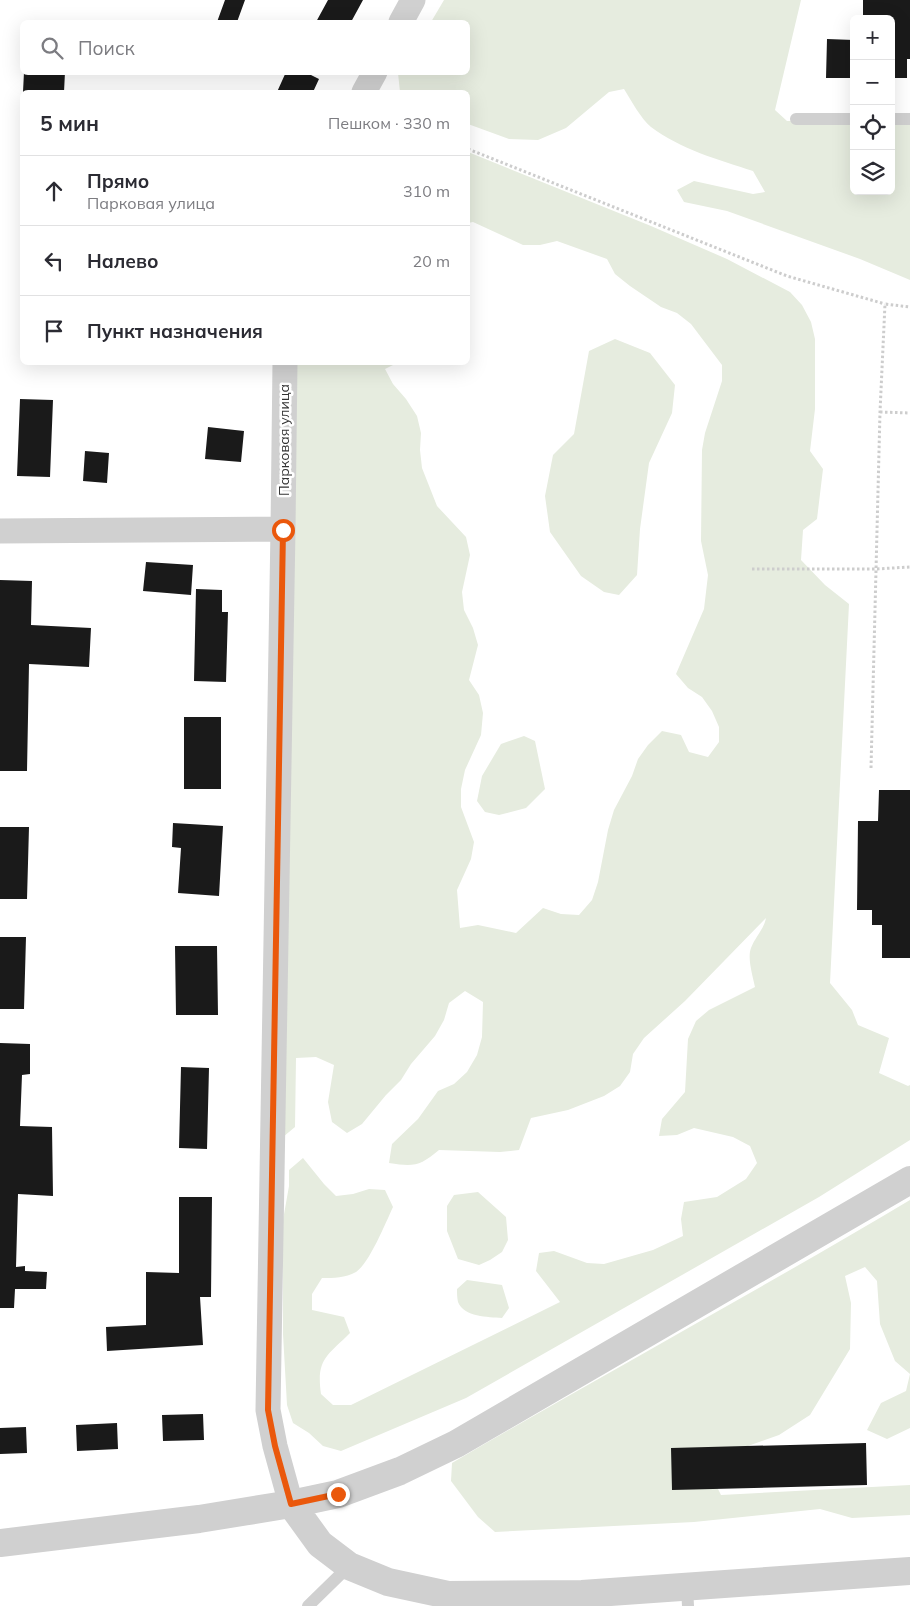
<!DOCTYPE html>
<html lang="ru">
<head>
<meta charset="utf-8">
<style>
	:root { --surface:#fff; --page:#f2f2f3; --text:#2b2b33; --muted:#7c7c81; --line:#e1e1e2 }
	body { margin:0; font-family:Mulish,sans-serif; background:var(--page); color:var(--text) }
	.controls { position:absolute; right:15px; top:15px; display:grid; overflow:hidden; border-radius:8px; box-shadow:0 5px 20px #0002 }
	.controls button { width:45px; height:45px; display:grid; place-items:center; padding:0; border:0; border-bottom:1px solid var(--line); background:var(--surface); color:var(--text); font:25px sans-serif }
	.stop { position:absolute; width:15px; height:15px; margin:-11px; border:4px solid #ea580c; border-radius:50%; background:#fff }
	.stop.end { background:#ea580c; border-color:#fff; box-shadow:0 1px 5px #0008 }
	.list { margin:0; padding:0; list-style:none }
	h2 { display:flex; justify-content:space-between; align-items:center; height:65px; margin:0; padding:0 20px; font-size:21px }
	h2 small { font-size:16px; font-weight:400; color:var(--muted) }
	.list li { display:grid; grid-template-columns:32px 1fr auto; gap:15px; align-items:center; box-sizing:border-box; height:70px; padding:0 20px; border-top:1px solid var(--line) }
	.list b { display:block; font-size:19px; white-space:nowrap }
	.list p { margin:0; font-size:16px; white-space:nowrap; color:var(--muted) }
	.list em { font-size:16px; font-style:normal; color:var(--muted) }
	.icon { flex:none; width:28px; height:28px; fill:none; stroke:currentColor; stroke-width:2; stroke-linecap:round; stroke-linejoin:round }
	.map { position:relative; flex:none; width:910px; height:1606px; overflow:hidden }
	.search { position:absolute; background:var(--surface); box-shadow:0 5px 20px #0002; left:20px; top:20px; width:450px; height:55px; display:flex; align-items:center; gap:12px; box-sizing:border-box; padding:0 18px; border-radius:8px; color:var(--muted); font-size:19px }
	.panel { position:absolute; background:var(--surface); box-shadow:0 5px 20px #0002; left:20px; top:90px; width:450px; height:275px; border-radius:8px }
	.map>svg:first-child { display:block }
	.green { fill:#e6ecdf }
	.building { fill:#1a1a1a }
	.lines { fill:none; stroke-linecap:round; stroke-linejoin:round }
	.path { stroke:#cdcdcd; stroke-width:3; stroke-dasharray:2.5 2.5; stroke-linecap:butt }
	.service { stroke:#d0d0d0; stroke-width:12 }
	.minor { stroke:#d0d0d0; stroke-width:25 }
	.tertiary { stroke:#d0d0d0; stroke-width:28 }
	.route { stroke:#ea580c; stroke-width:6 }
	.labels { text-anchor:middle; dominant-baseline:central; stroke-width:5; stroke-linejoin:round; paint-order:stroke }
	.street-label { font-size:14px; fill:#333; stroke:#fff }
</style>
</head>
<body>
<div class="map">
<svg width="910" height="1606" viewBox="0 0 910 1606">
	<rect width="100%" height="100%" fill="#fff"/>
	<path class="green" d="M 444,0 L 801,0 L 775,110 L 787,121 L 854,121 L 854,191 L 891,191 L 891,122 L 910,122 L 910,280 L 860,259 L 727,211 L 684,202 L 677,190 L 694,181 L 753,194 L 765,192 L 753,171 C 719,160 680,149 651,127 C 641,119 631,100 624,89 L 609,92 L 566,128 L 538,140 L 509,139 L 468,124 L 468,92 L 400,92 L 398,73 L 468,72 L 468,22 L 431,22 Z
		M 468,152 L 651,226 L 727,259 L 790,292 L 802,305 L 811,322 L 815,339 L 815,409 L 810,451 L 823,469 L 817,519 L 803,530 L 801,560 L 825,585 L 849,604 L 830,983 L 852,1010 L 858,1025 L 889,1038 L 879,1073 L 908,1086 L 910,1085 L 910,1140 L 819,1197 L 466,1398 L 341,1451 L 323,1446 L 309,1433 L 293,1423 L 287,1405 L 283,1334 L 283,1220 L 289,1186 L 289,1170 L 303,1158 L 324,1184 L 336,1196 L 353,1194 L 369,1189 L 385,1190 L 393,1207 C 386,1222 369,1264 356,1272 C 345,1278 334,1278 322,1278 L 312,1294 L 312,1310 L 344,1317 L 350,1333 C 327,1356 316,1359 321,1394 L 333,1405 L 351,1405 L 560,1302 L 536,1271 L 539,1253 L 554,1251 L 587,1263 L 604,1264 L 653,1250 L 683,1236 L 681,1219 L 684,1202 L 717,1197 L 746,1179 L 757,1163 L 750,1146 L 733,1137 L 694,1128 L 677,1135 L 659,1136 L 662,1119 L 685,1092 L 688,1039 L 696,1021 L 709,1010 L 755,987 C 753,977 747,958 751,948 C 755,937 764,929 766,918 L 685,1001 L 644,1038 L 633,1054 L 630,1072 L 620,1086 L 604,1096 L 568,1110 L 531,1118 L 519,1150 L 500,1152 L 439,1150 C 420,1166 414,1167 389,1163 L 392,1144 L 418,1119 L 438,1091 L 454,1084 L 467,1072 L 477,1055 L 482,1037 L 483,1002 L 465,991 L 449,1003 L 444,1020 L 435,1036 L 411,1064 L 401,1080 L 386,1095 L 362,1124 L 347,1133 L 332,1122 L 328,1102 L 334,1065 L 316,1057 L 296,1058 L 295,1127 L 283,1137 L 297,363 L 397,363 L 385,369 L 393,384 L 406,399 L 417,416 L 421,433 L 420,450 L 422,468 L 437,506 L 466,537 L 470,555 L 462,592 L 464,610 L 473,628 L 478,645 L 469,680 L 479,695 L 483,713 L 481,735 L 465,770 L 461,789 L 461,807 L 474,842 L 471,859 L 457,890 L 460,928 L 478,925 L 516,933 L 543,908 L 561,914 L 579,915 L 592,900 L 598,882 L 608,830 L 614,810 L 632,776 L 638,759 L 648,745 L 662,731 L 681,735 L 689,752 L 708,757 L 719,742 L 719,727 L 712,711 L 702,697 L 688,688 L 676,674 L 704,609 L 708,575 L 701,541 L 702,450 L 705,433 L 722,381 L 722,365 L 691,324 L 677,313 L 661,307 L 630,286 L 615,274 L 607,259 L 557,241 L 540,245 L 523,245 L 473,222 L 468,223 Z
		M 615,339 L 650,353 L 675,385 L 672,413 L 649,463 L 640,529 L 637,575 L 619,595 L 604,592 L 581,576 L 550,532 L 545,496 L 553,455 L 574,434 L 589,351 Z
		M 524,736 L 535,741 L 545,789 L 526,808 L 499,815 L 485,812 L 477,801 L 482,776 L 501,744 Z
		M 478,1192 L 506,1217 L 508,1240 L 502,1252 L 490,1260 L 479,1265 L 458,1259 L 447,1231 L 447,1206 L 454,1195 Z
		M 910,1200 L 910,1428 L 887,1439 L 867,1430 L 881,1403 L 906,1391 L 910,1374 L 895,1361 L 880,1324 L 877,1281 L 865,1267 L 845,1276 L 851,1303 L 850,1349 L 810,1415 L 779,1435 L 731,1452 L 713,1479 L 721,1495 L 910,1485 L 910,1515 L 852,1518 L 820,1509 L 694,1522 L 495,1532 L 478,1517 L 451,1481 L 452,1463 C 604,1374 759,1290 910,1200 Z
		M 467,1280 L 502,1285 L 509,1308 L 502,1318 C 488,1317 464,1317 458,1302 C 457,1298 457,1293 457,1289 Z"/>
	<path class="building" d="M 225,0 L 245,0 L 237,22 L 217,22 Z
		M 328,0 L 363,0 L 351,22 L 316,22 Z
		M 863,0 L 910,0 L 910,59 L 907,59 L 907,78 L 891,78 L 891,19 L 863,19 Z
		M 827,39 L 854,40 L 854,78 L 826,78 Z
		M 24,72 L 65,72 L 64,92 L 23,92 Z
		M 286,72 L 305,72 L 319,79 L 313,92 L 277,92 Z
		M 20,399 L 53,400 L 50,477 L 17,476 Z
		M 208,427 L 244,431 L 241,462 L 205,459 Z
		M 85,451 L 109,453 L 107,483 L 83,481 Z
		M 146,562 L 193,565 L 191,595 L 143,591 Z
		M 0,580 L 32,581 L 31,625 L 91,628 L 89,667 L 29,664 L 27,771 L 0,771 Z
		M 196,589 L 222,590 L 222,612 L 228,612 L 226,682 L 194,681 Z
		M 184,717 L 221,717 L 221,789 L 184,789 Z
		M 879,790 L 910,790 L 910,958 L 882,958 L 882,925 L 872,925 L 872,910 L 857,910 L 858,821 L 878,821 Z
		M 173,823 L 223,826 L 219,896 L 178,893 L 181,848 L 172,847 Z
		M 0,827 L 29,827 L 27,899 L 0,899 Z
		M 0,937 L 26,937 L 24,1009 L 0,1009 Z
		M 175,946 L 217,946 L 218,1015 L 176,1015 Z
		M 0,1043 L 30,1044 L 30,1074 L 22,1075 L 20,1126 L 52,1127 L 53,1196 L 18,1194 L 16,1267 L 25,1266 L 25,1271 L 47,1272 L 46,1289 L 15,1289 L 14,1308 L 0,1308 Z
		M 181,1067 L 209,1068 L 207,1149 L 179,1148 Z
		M 179,1197 L 212,1197 L 211,1297 L 200,1297 L 203,1345 L 107,1351 L 106,1327 L 146,1325 L 146,1272 L 179,1273 Z
		M 203,1414 L 204,1440 L 163,1441 L 162,1415 Z
		M 117,1423 L 118,1449 L 77,1451 L 76,1425 Z
		M 26,1427 L 27,1453 L 0,1454 L 0,1428 Z
		M 866,1443 L 867,1485 L 672,1490 L 671,1448 Z"/>
	<g class="lines">
		<path class="path" d="M 468,149 L 787,276 L 885,304
			M 880,412 L 910,413
			M 752,569 L 876,569 L 910,567
			M 871,768 L 880,412 L 885,304 L 910,307"/>
		<path class="service" d="M 796,119 L 854,119
			M 891,119 L 910,119
			M 687,1587 L 688,1606
			M 308,1606 L 349,1566"/>
		<path class="minor" d="M 401,22 L 413,0
			M 364,92 L 375,72
			M 285,362 L 283,529 L 268,1410 L 275,1446 L 291,1504
			M 0,531 L 283,529"/>
		<path class="tertiary" d="M 291,1504 L 320,1544 L 349,1566 L 388,1582 L 448,1595 L 582,1594 L 910,1571
			M 0,1543 L 199,1519 L 291,1504 L 338,1494 L 400,1471 L 456,1444 L 910,1180"/>
	</g>
	<g class="lines">
		<path class="route" d="M 283,530 L 268,1410 L 275,1446 L 291,1504 L 338,1494"/>
	</g>
	<g class="labels">
		<g class="street-label">
			<text transform="translate(284 440) rotate(-90)">Парковая улица</text>
		</g>
	</g>
</svg>
<div class="controls">
<button>+</button>
<button>−</button>
<button><svg class="icon" aria-label="locate" viewBox="0 0 24 24"><circle cx="12" cy="12" r="6"/><path d="M12 2v4M12 18v4M2 12h4M18 12h4"/></svg></button>
<button><svg class="icon" aria-label="layers" viewBox="0 0 24 24"><path d="M12 4l9 5-9 5-9-5zM3 14l9 5 9-5"/></svg></button>
</div>
<div class="stop" style="left:283px;top:530px"></div>
<div class="stop end" style="left:338px;top:1494px"></div>
<div class="search"><svg class="icon" aria-label="search" viewBox="0 0 24 24"><circle cx="10" cy="10" r="6"/><path d="M15 15l6 6"/></svg>Поиск</div>
<section class="panel">
<h2>5 мин<small>Пешком · 330 m</small></h2>
<ul class="list">
<li><svg class="icon" aria-label="ahead" viewBox="0 0 24 24"><path d="M12 20V5M6 11l6-6 6 6"/></svg><div><b>Прямо</b><p>Парковая улица</p></div><em>310 m</em></li>
<li><svg class="icon" aria-label="left" viewBox="0 0 24 24"><path d="M17 20v-9H6M10 6l-5 5 5 5"/></svg><div><b>Налево</b></div><em>20 m</em></li>
<li><svg class="icon" aria-label="arrive" viewBox="0 0 24 24"><path d="M6 21V4h12l-3 4 3 4H6"/></svg><div><b>Пункт назначения</b></div></li>
</ul>
</section>
</div>
</body>
</html>
